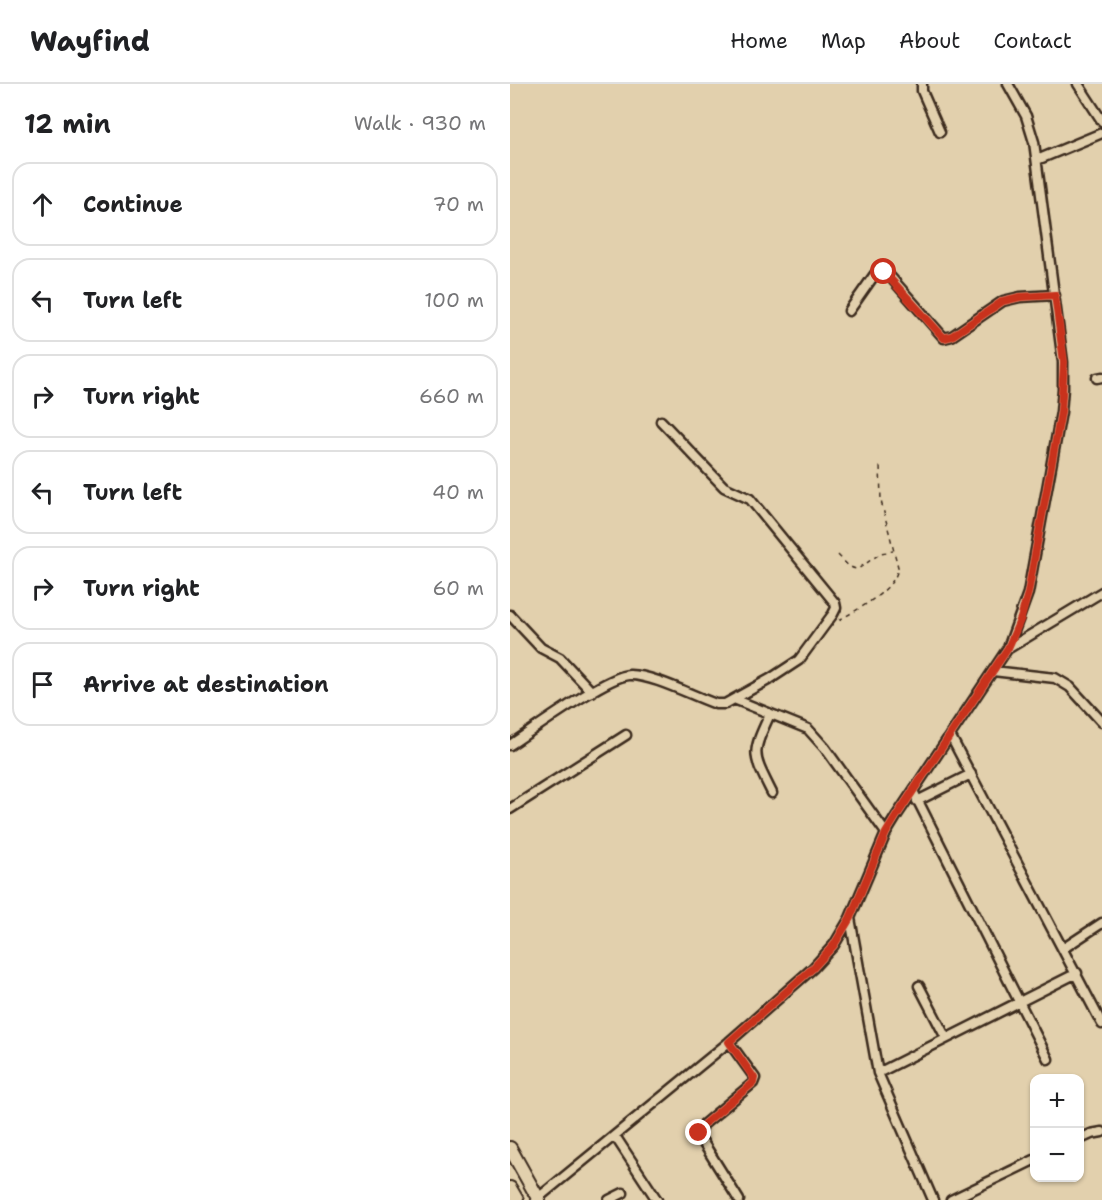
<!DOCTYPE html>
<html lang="en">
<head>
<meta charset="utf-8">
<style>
	:root { --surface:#fff; --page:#f6f6f6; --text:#202124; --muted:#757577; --line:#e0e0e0 }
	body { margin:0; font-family:"Shantell Sans",sans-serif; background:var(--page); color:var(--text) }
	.controls { position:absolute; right:18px; bottom:18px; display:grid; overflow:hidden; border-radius:12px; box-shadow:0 2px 4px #0004 }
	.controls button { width:54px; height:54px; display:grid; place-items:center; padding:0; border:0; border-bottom:2px solid var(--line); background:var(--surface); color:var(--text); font:30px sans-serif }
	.stop { position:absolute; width:18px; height:18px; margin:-14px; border:4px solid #c8321e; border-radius:50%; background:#fff }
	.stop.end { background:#c8321e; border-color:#fff; box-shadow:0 2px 6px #0008 }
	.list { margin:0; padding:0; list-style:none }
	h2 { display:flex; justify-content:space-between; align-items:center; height:78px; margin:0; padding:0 24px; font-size:26px }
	h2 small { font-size:20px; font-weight:400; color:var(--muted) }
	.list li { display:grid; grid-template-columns:39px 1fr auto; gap:18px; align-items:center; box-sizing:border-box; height:84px; margin:0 12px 12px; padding:0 12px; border:2px solid var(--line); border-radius:18px }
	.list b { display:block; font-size:22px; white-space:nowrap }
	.list em { font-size:20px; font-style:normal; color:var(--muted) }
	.icon { flex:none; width:33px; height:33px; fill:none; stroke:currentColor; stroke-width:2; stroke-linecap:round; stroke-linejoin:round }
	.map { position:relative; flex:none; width:592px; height:1116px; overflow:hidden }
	header { display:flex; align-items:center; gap:36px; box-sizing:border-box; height:84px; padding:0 30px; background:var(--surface); border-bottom:2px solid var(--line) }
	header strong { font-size:28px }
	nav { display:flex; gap:33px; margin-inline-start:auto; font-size:21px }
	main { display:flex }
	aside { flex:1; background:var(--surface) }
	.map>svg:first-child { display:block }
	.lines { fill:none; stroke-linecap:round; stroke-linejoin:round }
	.minor-casing { stroke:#3b2a1e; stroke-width:13 }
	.highway-casing { stroke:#3b2a1e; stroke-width:16 }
	.path { stroke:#3b2a1e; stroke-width:1.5; stroke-dasharray:4.5 4.5; stroke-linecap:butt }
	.minor { stroke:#e2d0ad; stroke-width:8 }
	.highway { stroke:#e2d0ad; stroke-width:12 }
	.route { stroke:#c8321e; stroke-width:8 }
</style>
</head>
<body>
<header>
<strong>Wayfind</strong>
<nav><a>Home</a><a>Map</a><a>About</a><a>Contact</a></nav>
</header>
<main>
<aside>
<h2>12 min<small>Walk · 930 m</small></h2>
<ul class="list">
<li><svg class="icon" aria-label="ahead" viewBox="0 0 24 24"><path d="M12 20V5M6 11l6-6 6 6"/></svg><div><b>Continue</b></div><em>70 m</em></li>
<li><svg class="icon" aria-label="left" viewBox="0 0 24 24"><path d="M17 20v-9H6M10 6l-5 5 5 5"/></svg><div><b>Turn left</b></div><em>100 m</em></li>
<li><svg class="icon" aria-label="right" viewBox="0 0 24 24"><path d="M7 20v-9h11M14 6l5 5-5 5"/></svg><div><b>Turn right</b></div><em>660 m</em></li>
<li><svg class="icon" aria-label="left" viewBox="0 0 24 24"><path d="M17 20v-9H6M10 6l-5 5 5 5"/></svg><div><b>Turn left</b></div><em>40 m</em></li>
<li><svg class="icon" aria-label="right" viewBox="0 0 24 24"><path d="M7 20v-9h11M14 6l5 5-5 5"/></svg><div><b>Turn right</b></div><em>60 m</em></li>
<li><svg class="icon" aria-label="arrive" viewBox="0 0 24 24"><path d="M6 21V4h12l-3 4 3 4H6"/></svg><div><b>Arrive at destination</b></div></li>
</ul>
</aside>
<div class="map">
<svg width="592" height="1116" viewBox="0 0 592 1116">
	<rect width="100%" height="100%" fill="#e2d0ad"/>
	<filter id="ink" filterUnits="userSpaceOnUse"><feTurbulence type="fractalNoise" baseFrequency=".0167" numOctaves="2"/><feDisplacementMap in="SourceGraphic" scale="12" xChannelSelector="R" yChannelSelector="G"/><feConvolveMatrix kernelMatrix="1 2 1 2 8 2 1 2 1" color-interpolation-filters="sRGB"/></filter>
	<g filter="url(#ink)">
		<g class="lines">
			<defs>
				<path id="minor" d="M 412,0 L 412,7 L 430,48
					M 568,0 L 592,37
					M 527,76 L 592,49
					M 339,227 L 365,190 L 370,188 L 377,189 L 434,254 L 442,252 L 493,217 L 510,213 L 545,211
					M 587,294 L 592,293
					M 151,337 L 214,403 L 240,415 L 325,519 L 326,524 L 323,530 L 289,576 L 260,595 L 224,615
					M 0,531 L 31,564 L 50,574 L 82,608
					M 499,564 L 592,508
					M 483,587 L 545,594 L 560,603 L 592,638
					M 260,630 C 241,671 242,669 262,709
					M 440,651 L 592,940
					M 0,661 C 23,646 97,592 119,591 C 141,590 183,612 206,620 L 215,620 L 224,615 L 298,645 L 315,664 L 376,749
					M 403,707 L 538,975
					M 407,717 L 461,690
					M 0,725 L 116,651
					M 340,834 L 368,989 L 423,1116
					M 554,864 L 592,839
					M 409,902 L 436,954
					M 219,958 L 245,994 L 243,999 L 194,1040 L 189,1049 L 191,1055 L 229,1116
					M 368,989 L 567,889
					M 105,1052 L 147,1116
					M 570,1055 L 581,1050 L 592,1048
					M 28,1114 L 219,958 L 303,884 L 324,861 L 340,834 L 376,749 L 387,731 L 498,564 L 518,509 L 551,328 L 553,304 L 553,278 L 524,58 L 516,32 L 498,0
					M 99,1116 L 113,1109
					M 441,1116 L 524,1076"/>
				<path id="highway" d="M 0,1064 L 29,1116
					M 0,1104 L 7,1116"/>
			</defs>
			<use href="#minor" class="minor-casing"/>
			<use href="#highway" class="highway-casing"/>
			<path class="path" d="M 328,471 C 334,477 339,485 348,485 L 371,469 L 383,467
				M 329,536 C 347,526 387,505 388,483 L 371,417 L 370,381"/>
			<use href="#minor" class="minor"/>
			<use href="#highway" class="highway"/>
		</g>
	</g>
	<g class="lines" filter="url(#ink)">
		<path class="route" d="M 189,1049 L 190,1044 L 194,1040 L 243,999 L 244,994 L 219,958 L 303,884 L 324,861 L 340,834 L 376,749 L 387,731 L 498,564 L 511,534 L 518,509 L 551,328 L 554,278 L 545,211 L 510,213 L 493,217 L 442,252 L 434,254 L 374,188"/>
	</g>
</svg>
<div class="controls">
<button>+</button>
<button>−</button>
</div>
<div class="stop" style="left:374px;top:188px"></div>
<div class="stop end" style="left:189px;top:1049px"></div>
</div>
</main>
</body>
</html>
